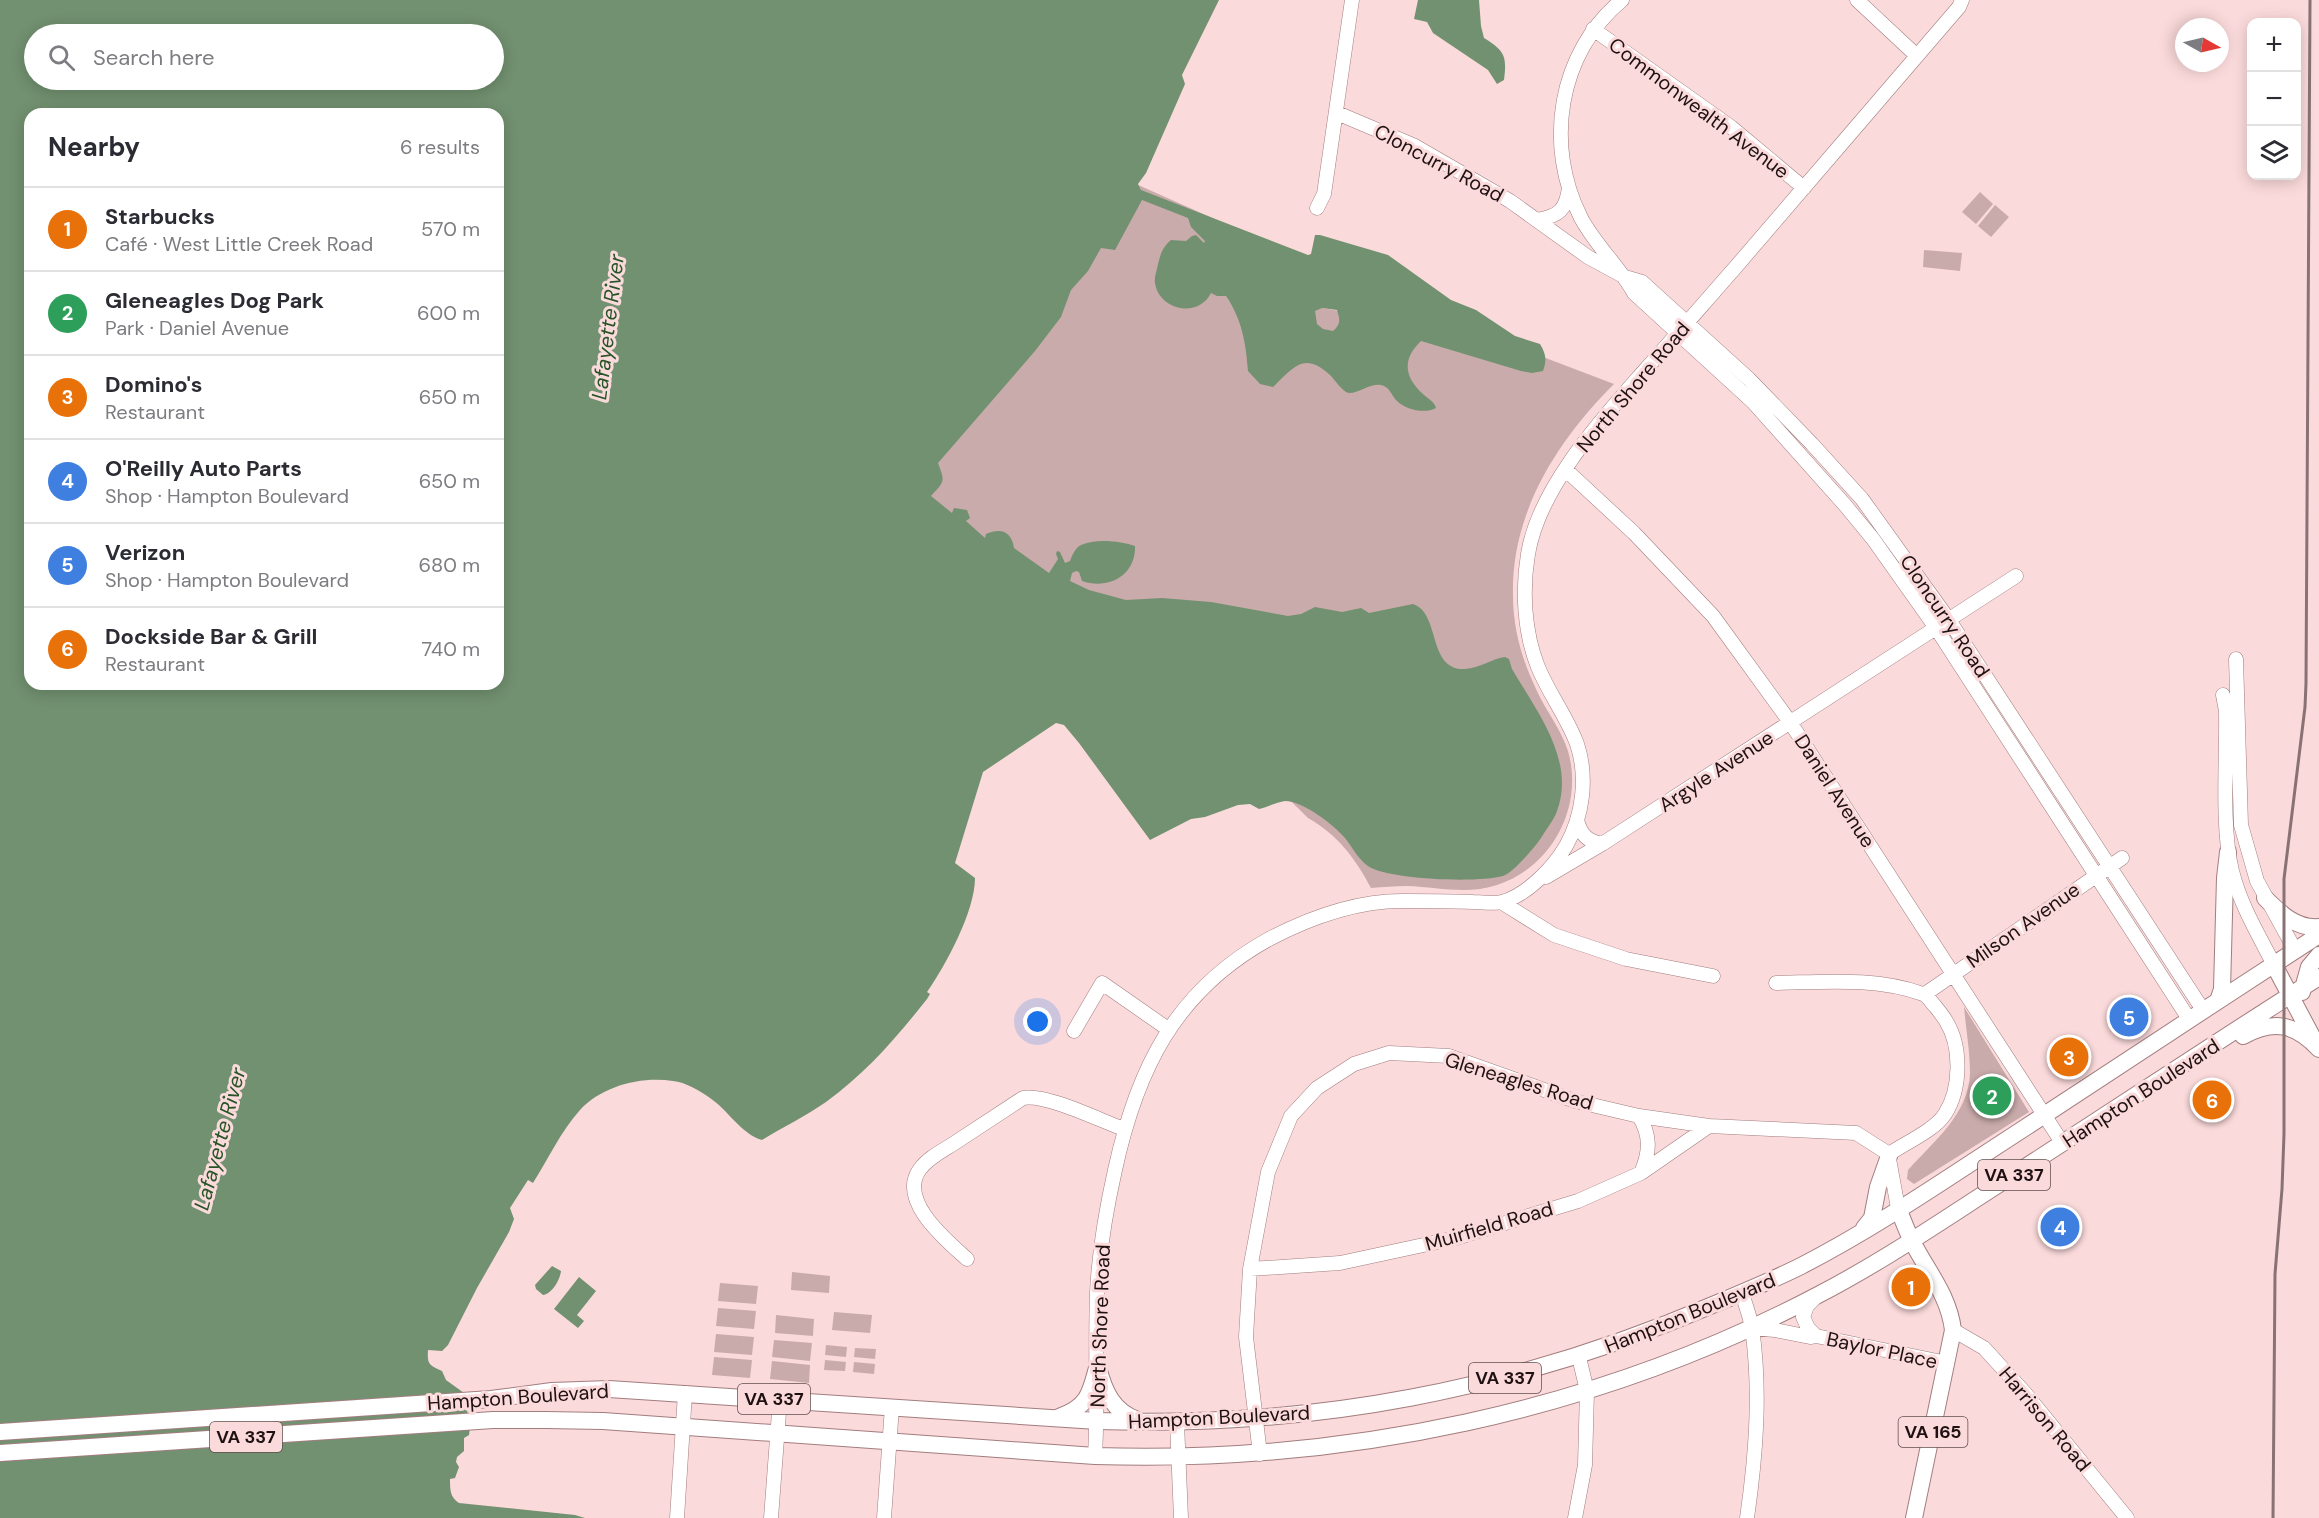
<!DOCTYPE html>
<html lang="en">
<head>
<meta charset="utf-8">
<style>
	:root { --surface:#fff; --page:#f2f2f3; --text:#2b2b33; --muted:#7c7c81; --line:#e1e1e2; --accent:#2563eb }
	body { margin:0; font-family:"DM Sans",sans-serif; background:var(--page); color:var(--text) }
	.controls { position:absolute; right:18px; top:18px; display:grid; overflow:hidden; border-radius:12px; box-shadow:0 3px 15px #0003 }
	.controls button { width:54px; height:54px; display:grid; place-items:center; padding:0; border:0; border-bottom:2px solid var(--line); background:var(--surface); color:var(--text); font:30px sans-serif }
	.compass { position:absolute; left:2175px; top:18px; width:54px; height:54px; border-radius:50%; background:var(--surface); box-shadow:0 3px 15px #0003; rotate:98deg }
	.you { position:absolute; left:1038px; top:1022px; width:21px; height:21px; margin:-15px; border:4px solid #fff; border-radius:50%; background:#1a73e8; box-shadow:0 0 0 9px #1a73e833 }
	.badge { display:grid; place-items:center; width:39px; height:39px; border-radius:50%; background:var(--accent); color:#fff; font-size:20px; font-weight:700 }
	.pin { position:absolute; translate:-50% -50%; border:3px solid #fff; box-shadow:0 2px 6px #0006 }
	.list { margin:0; padding:0; list-style:none }
	h2 { display:flex; justify-content:space-between; align-items:center; height:78px; margin:0; padding:0 24px; font-size:26px }
	h2 small { font-size:20px; font-weight:400; color:var(--muted) }
	.list li { display:grid; grid-template-columns:39px 1fr auto; gap:18px; align-items:center; box-sizing:border-box; height:84px; padding:0 24px; border-top:2px solid var(--line) }
	.list b { display:block; font-size:22px; white-space:nowrap }
	.list p { margin:0; font-size:20px; white-space:nowrap; color:var(--muted) }
	.list em { font-size:20px; font-style:normal; color:var(--muted) }
	.icon { flex:none; width:33px; height:33px; fill:none; stroke:currentColor; stroke-width:2; stroke-linecap:round; stroke-linejoin:round }
	.map { position:relative; flex:none; width:2319px; height:1518px; overflow:hidden }
	.search { position:absolute; background:var(--surface); box-shadow:0 3px 15px #0003; left:24px; top:24px; width:480px; height:66px; display:flex; align-items:center; gap:15px; box-sizing:border-box; padding:0 21px; border-radius:33px; color:var(--muted); font-size:22px }
	.panel { position:absolute; background:var(--surface); box-shadow:0 3px 15px #0003; left:24px; top:108px; width:480px; height:582px; border-radius:18px }
	.map>svg:first-child { display:block }
	.green { fill:#caabab }
	.water { fill:#729170; fill-rule:evenodd }
	.lines { fill:none; stroke-linecap:round; stroke-linejoin:round }
	.minor-casing { stroke:#a27d7e; stroke-width:15 }
	.major-casing { stroke:#a27d7e; stroke-width:18 }
	.minor { stroke:#fff; stroke-width:14 }
	.major { stroke:#fff; stroke-width:16 }
	.rail { stroke:#897273; stroke-width:3 }
	.labels { text-anchor:middle; dominant-baseline:central; stroke-width:6; stroke-linejoin:round; paint-order:stroke }
	.shield { fill:#fbdadb; stroke:#614d4e; stroke-width:1.5 }
	.shield-label { font-size:18px; font-weight:bold; fill:#1f1112 }
	.street-label { font-size:20px; fill:#1f1112; stroke:#fbdadb }
	.water-label { font-size:21px; font-style:italic; fill:#275527; stroke:#fbdadb }
</style>
</head>
<body>
<div class="map">
<svg width="2319" height="1518" viewBox="0 0 2319 1518">
	<rect width="100%" height="100%" fill="#fbdadb"/>
	<path class="green" d="M 1118,176 L 1255,237 L 1305,305 L 1493,338 L 1614,384 C 1558,440 1511,512 1513,595 C 1513,629 1522,660 1537,691 C 1546,711 1561,729 1568,751 C 1584,807 1552,867 1497,885 C 1467,895 1438,887 1407,886 C 1395,886 1383,887 1371,888 C 1355,858 1338,835 1308,818 L 1084,597 L 673,453 Z
		M 1980,192 L 1993,204 L 1976,224 L 1962,212 Z
		M 1995,205 L 2009,217 L 1991,237 L 1978,226 Z
		M 1924,250 L 1962,253 L 1960,271 L 1923,267 Z
		M 1964,1007 L 2029,1112 L 1914,1184 L 1907,1179 L 1908,1170 C 1933,1142 1969,1114 1970,1073 C 1970,1052 1966,1029 1964,1007 Z
		M 792,1272 L 830,1276 L 829,1293 L 791,1290 Z
		M 720,1283 L 758,1286 L 756,1304 L 718,1301 Z
		M 718,1308 L 756,1311 L 754,1329 L 716,1326 Z
		M 834,1312 L 872,1315 L 870,1333 L 832,1330 Z
		M 776,1315 L 814,1319 L 813,1336 L 775,1333 Z
		M 716,1334 L 754,1337 L 752,1355 L 714,1352 Z
		M 774,1340 L 812,1343 L 810,1361 L 772,1357 Z
		M 826,1345 L 847,1347 L 846,1357 L 825,1355 Z
		M 855,1348 L 876,1349 L 875,1359 L 854,1357 Z
		M 714,1357 L 752,1360 L 750,1378 L 712,1375 Z
		M 825,1360 L 846,1362 L 845,1371 L 824,1370 Z
		M 772,1361 L 810,1365 L 809,1383 L 770,1379 Z
		M 854,1362 L 875,1364 L 874,1374 L 853,1372 Z"/>
	<path class="water" d="M 0,0 L 1219,0 L 1182,75 L 1185,84 L 1146,173 L 1138,184 L 1141,190 L 1308,255 L 1311,254 L 1315,235 L 1320,235 L 1388,255 L 1451,300 L 1476,310 L 1515,336 L 1540,344 C 1546,354 1547,360 1543,371 L 1532,373 L 1521,371 L 1421,341 C 1402,359 1404,377 1423,394 C 1428,399 1434,401 1436,408 C 1425,414 1406,410 1397,401 C 1391,395 1390,387 1381,385 C 1369,383 1353,397 1346,392 C 1340,388 1335,380 1330,375 C 1304,351 1294,367 1273,387 L 1260,384 L 1248,371 C 1246,344 1242,319 1226,296 L 1217,296 L 1211,293 C 1198,319 1159,310 1155,283 C 1154,277 1157,270 1158,264 C 1161,253 1162,248 1171,240 L 1186,241 L 1192,236 L 1196,235 L 1204,243 L 1205,241 L 1191,227 L 1188,218 L 1142,200 L 1115,250 L 1101,248 L 1088,271 L 1071,290 L 1061,317 L 1035,351 L 938,463 C 945,482 945,481 931,496 L 952,513 L 954,508 L 967,510 L 970,518 L 966,521 L 985,538 L 986,534 C 1001,527 1012,532 1014,548 L 1049,573 L 1058,559 L 1056,554 L 1057,551 L 1060,552 L 1065,563 L 1070,561 C 1072,556 1075,548 1081,545 C 1096,538 1121,541 1135,546 C 1136,576 1108,590 1082,581 L 1079,572 L 1076,571 L 1072,573 L 1070,581 L 1089,590 L 1126,600 L 1162,598 L 1211,602 L 1288,616 L 1301,614 L 1315,607 L 1342,612 L 1361,608 L 1369,613 L 1413,604 C 1441,613 1427,671 1465,669 C 1480,668 1491,659 1505,657 L 1509,659 L 1512,669 C 1536,710 1576,760 1557,811 C 1554,820 1546,829 1541,838 C 1535,847 1513,873 1503,876 C 1479,883 1388,880 1368,866 C 1359,860 1352,847 1345,838 C 1334,825 1303,801 1285,801 C 1277,802 1267,807 1259,809 L 1250,804 L 1238,805 L 1205,817 L 1191,819 L 1150,840 L 1079,743 L 1064,725 L 1056,723 L 983,772 L 955,863 L 975,878 C 975,911 946,965 927,992 L 930,994 L 927,999 C 897,1037 866,1073 826,1102 C 806,1116 783,1127 762,1140 C 741,1134 728,1110 710,1098 C 700,1091 685,1082 673,1081 C 641,1076 602,1086 580,1110 C 561,1131 548,1159 533,1183 L 528,1180 L 510,1208 L 514,1219 L 509,1232 L 477,1288 L 448,1345 L 442,1351 L 428,1350 C 427,1364 429,1365 442,1371 L 446,1380 L 464,1393 L 470,1427 L 469,1435 L 464,1438 L 464,1451 L 457,1457 L 456,1462 L 459,1467 L 455,1478 L 450,1479 C 450,1490 450,1497 459,1503 L 575,1515 L 585,1518 L 0,1518 ZM 34,34 L 494,34 L 494,80 L 34,80 ZM 30,114 L 498,114 L 498,684 L 30,684 ZM 1322,308 L 1337,310 C 1340,320 1341,324 1333,331 L 1323,329 L 1317,324 L 1315,311 Z
		M 1418,0 L 1479,0 L 1481,26 L 1484,38 C 1505,51 1507,56 1504,80 L 1497,84 L 1488,70 L 1433,33 L 1427,22 L 1414,19 Z
		M 552,1266 L 561,1271 C 560,1280 552,1294 543,1295 L 536,1289 L 535,1285 Z
		M 579,1277 L 596,1291 L 577,1315 L 584,1321 L 578,1328 L 554,1309 Z"/>
	<g class="lines">
		<defs>
			<path id="minor" d="M 1622,0 C 1558,53 1544,145 1581,218 C 1596,246 1619,266 1634,293 L 1753,402 L 1845,505 L 1873,539 L 1936,628 L 2189,1019
				M 1857,0 L 1917,56
				M 1593,29 L 1731,127 L 1804,188
				M 1337,113 L 1415,146 L 1510,201 L 1588,257 L 1625,277 L 1642,282 L 1749,379 L 1812,444 L 1862,499 L 1949,620 L 2203,1010
				M 1317,208 L 1324,194 L 1352,0
				M 1537,220 C 1559,216 1566,210 1569,188
				M 1566,470 L 1634,533 L 1713,616 L 1790,722 L 2063,1144
				M 2236,659 L 2241,825 L 2257,881 L 2295,950
				M 2223,695 L 2226,711 C 2227,760 2221,825 2232,871 C 2240,904 2258,934 2273,963
				M 1577,820 C 1581,835 1587,841 1602,844
				M 1546,877 L 1602,844 L 2016,576
				M 1501,902 L 1554,935 L 1626,959 L 1713,976
				M 1776,983 C 1824,982 1877,977 1923,994 C 1928,996 1931,1002 1935,1006 C 1939,1011 1943,1016 1946,1021 C 1962,1047 1961,1089 1945,1114 C 1935,1130 1905,1143 1889,1154
				M 1925,994 L 2122,858
				M 1074,1031 L 1102,983 L 1168,1029
				M 1639,1116 C 1651,1136 1650,1152 1641,1173
				M 1889,1159 L 1898,1208
				M 967,1259 C 946,1240 897,1200 920,1169 C 928,1158 942,1151 953,1144 C 977,1128 1000,1113 1023,1098 C 1045,1093 1101,1121 1124,1129
				M 1250,1269 L 1340,1263 L 1456,1238 L 1578,1201 L 1641,1173 L 1709,1126
				M 1742,1293 C 1745,1304 1750,1316 1752,1328 C 1761,1391 1756,1455 1747,1518
				M 1815,1298 L 1807,1306 L 1803,1317 L 1808,1328 L 1816,1336
				M 1752,1328 L 1775,1330 L 1810,1337 L 1816,1336 L 1947,1363
				M 1953,1330 L 1984,1348 L 2025,1393 L 2127,1518
				M 1177,1423 L 1181,1518
				M 1260,1454 L 1246,1337 L 1250,1269 L 1268,1172 L 1291,1116 L 1317,1088 L 1354,1064 L 1389,1053 L 1449,1056 L 1575,1101 L 1639,1116 L 1709,1126 L 1856,1133 L 1889,1154
				M 1095,1456 C 1098,1402 1095,1347 1097,1293 C 1099,1251 1106,1210 1115,1170 C 1137,1069 1175,991 1269,939 C 1311,917 1358,900 1406,901 C 1429,901 1451,901 1473,902 C 1482,902 1494,904 1502,902 C 1527,895 1553,868 1566,846 C 1583,816 1588,777 1577,744 C 1567,717 1549,694 1538,667 C 1524,632 1522,590 1528,554 C 1539,487 1602,419 1645,370 C 1675,337 1704,303 1734,269 C 1809,182 1884,94 1959,7 L 1962,0
				M 677,1518 L 685,1393
				M 771,1518 L 780,1399
				M 884,1518 L 892,1407
				M 1575,1518 L 1585,1465 L 1587,1391 L 1579,1357"/>
			<path id="major" d="M 2265,898 C 2280,913 2296,929 2319,927
				M 2273,963 L 2315,1042
				M 2302,992 L 2309,967 L 2319,955
				M 2218,1001 L 2222,989 L 2225,878 L 2228,852
				M 2243,1036 C 2274,1019 2296,1024 2319,1049
				M 1898,1208 C 1903,1220 1907,1232 1913,1243 C 1928,1272 1949,1296 1953,1330 L 1914,1518
				M 1864,1228 L 1872,1218 L 1878,1187 L 1889,1156
				M 1098,1367 C 1104,1391 1113,1412 1138,1420
				M 1059,1417 C 1087,1407 1090,1395 1097,1368
				M 0,1432 L 491,1399 L 552,1391 L 609,1389 L 1097,1421 C 1315,1428 1514,1390 1715,1304 C 1744,1292 1773,1280 1801,1266 C 1877,1227 1949,1177 2020,1131 C 2119,1066 2219,1000 2319,935
				M 0,1453 L 493,1420 L 545,1420 L 603,1421 L 1095,1456 C 1344,1464 1596,1412 1818,1295 C 1880,1263 1937,1224 1996,1186 C 2104,1117 2211,1045 2319,977"/>
		</defs>
		<use href="#minor" class="minor-casing"/>
		<use href="#major" class="major-casing"/>
		<use href="#minor" class="minor"/>
		<use href="#major" class="major"/>
		<path class="rail" d="M 2273,1518 L 2275,1274 L 2282,1189 L 2284,1134 L 2284,879 L 2305,707 L 2306,683 L 2310,0"/>
	</g>
	<g class="labels">
		<g class="shield">
			<rect x="1978" y="1160" width="72" height="30" rx="4.5"/>
			<rect x="1469" y="1363" width="72" height="30" rx="4.5"/>
			<rect x="738" y="1384" width="72" height="30" rx="4.5"/>
			<rect x="1898.5" y="1417" width="69" height="30" rx="4.5"/>
			<rect x="210" y="1422" width="72" height="30" rx="4.5"/>
		</g>
		<g class="shield-label">
			<text x="2014" y="1175">VA 337</text>
			<text x="1505" y="1378">VA 337</text>
			<text x="774" y="1399">VA 337</text>
			<text x="1933" y="1432">VA 165</text>
			<text x="246" y="1437">VA 337</text>
		</g>
		<g class="street-label">
			<text transform="translate(1699 108) rotate(37)">Commonwealth Avenue</text>
			<text transform="translate(1439 163) rotate(28)">Cloncurry Road</text>
			<text transform="translate(1633 387) rotate(-50)">North Shore Road</text>
			<text transform="translate(1945 616) rotate(56)">Cloncurry Road</text>
			<text transform="translate(1716 771) rotate(-33)">Argyle Avenue</text>
			<text transform="translate(1835 791) rotate(57)">Daniel Avenue</text>
			<text transform="translate(2023 925) rotate(-35)">Milson Avenue</text>
			<text transform="translate(1519 1081) rotate(17)">Gleneagles Road</text>
			<text transform="translate(2141 1093) rotate(-33)">Hampton Boulevard</text>
			<text transform="translate(1489 1226) rotate(-16)">Muirfield Road</text>
			<text transform="translate(1690 1313) rotate(-22)">Hampton Boulevard</text>
			<text transform="translate(1100 1326) rotate(-88)">North Shore Road</text>
			<text transform="translate(1882 1350) rotate(12)">Baylor Place</text>
			<text transform="translate(518 1397) rotate(-4)">Hampton Boulevard</text>
			<text transform="translate(1219 1417) rotate(-3)">Hampton Boulevard</text>
			<text transform="translate(2045 1419) rotate(50)">Harrison Road</text>
		</g>
		<g class="water-label">
			<text transform="translate(608 327) rotate(-83)">Lafayette River</text>
			<text transform="translate(220 1139) rotate(-75)">Lafayette River</text>
		</g>
	</g>
</svg>
<div class="controls">
<button>+</button>
<button>−</button>
<button><svg class="icon" aria-label="layers" viewBox="0 0 24 24"><path d="M12 4l9 5-9 5-9-5zM3 14l9 5 9-5"/></svg></button>
</div>
<svg class="compass" viewBox="-18 -18 36 36"><path d="M0-13l5 13h-10z" fill="#e53935"/><path d="M0 13l5-13h-10z" fill="#7c7c81"/></svg>
<div class="you"></div>
<div class="pin badge" style="left:1911px;top:1287px;background:#e8710a">1</div>
<div class="pin badge" style="left:1992px;top:1096px;background:#2e9e5b">2</div>
<div class="pin badge" style="left:2069px;top:1057px;background:#e8710a">3</div>
<div class="pin badge" style="left:2060px;top:1227px;background:#3f7fe0">4</div>
<div class="pin badge" style="left:2129px;top:1017px;background:#3f7fe0">5</div>
<div class="pin badge" style="left:2212px;top:1100px;background:#e8710a">6</div>
<div class="search"><svg class="icon" aria-label="search" viewBox="0 0 24 24"><circle cx="10" cy="10" r="6"/><path d="M15 15l6 6"/></svg>Search here</div>
<section class="panel">
<h2>Nearby<small>6 results</small></h2>
<ul class="list">
<li><span class="badge" style="background:#e8710a">1</span><div><b>Starbucks</b><p>Café · West Little Creek Road</p></div><em>570 m</em></li>
<li><span class="badge" style="background:#2e9e5b">2</span><div><b>Gleneagles Dog Park</b><p>Park · Daniel Avenue</p></div><em>600 m</em></li>
<li><span class="badge" style="background:#e8710a">3</span><div><b>Domino's</b><p>Restaurant</p></div><em>650 m</em></li>
<li><span class="badge" style="background:#3f7fe0">4</span><div><b>O'Reilly Auto Parts</b><p>Shop · Hampton Boulevard</p></div><em>650 m</em></li>
<li><span class="badge" style="background:#3f7fe0">5</span><div><b>Verizon</b><p>Shop · Hampton Boulevard</p></div><em>680 m</em></li>
<li><span class="badge" style="background:#e8710a">6</span><div><b>Dockside Bar &amp; Grill</b><p>Restaurant</p></div><em>740 m</em></li>
</ul>
</section>
</div>
</body>
</html>
